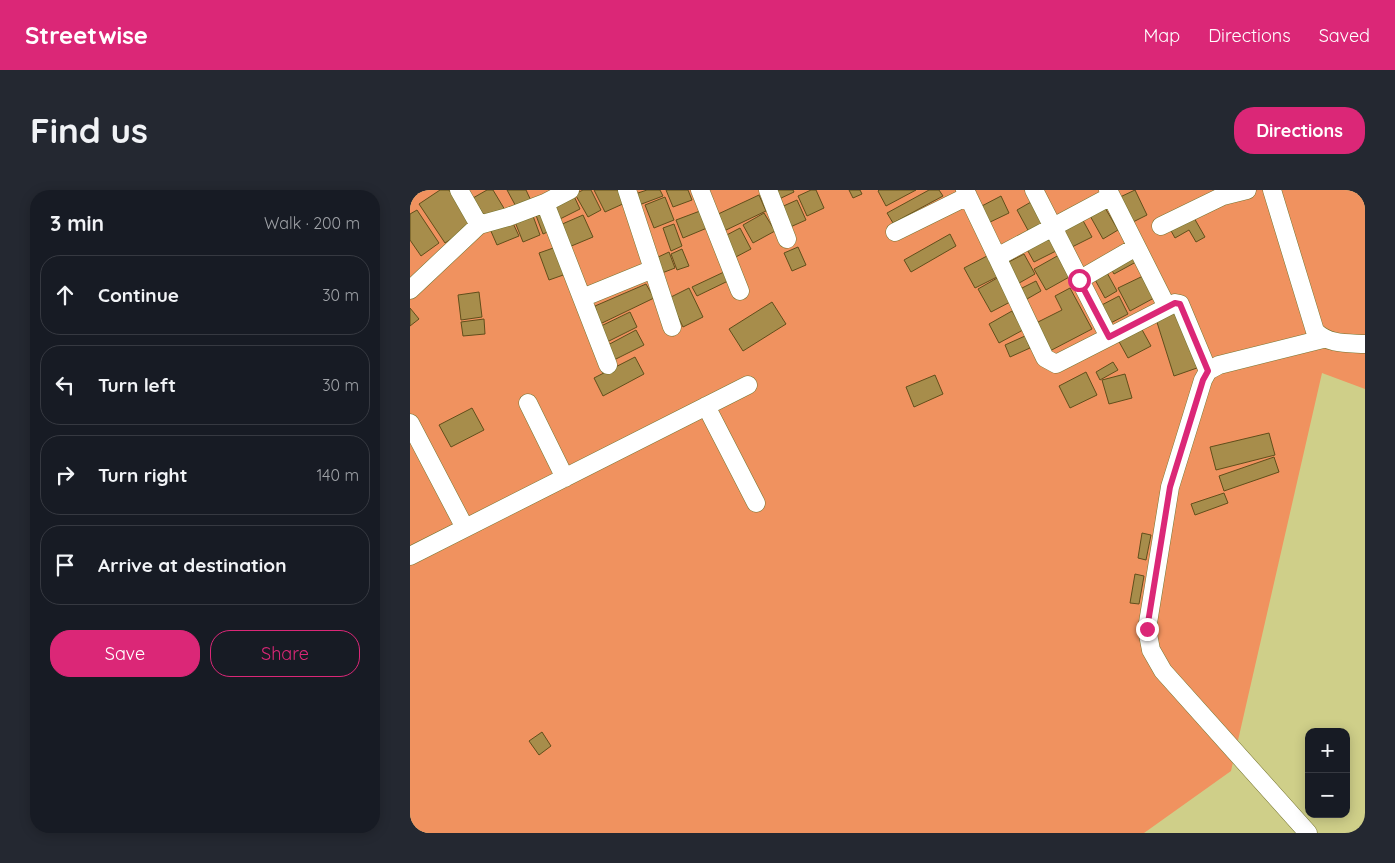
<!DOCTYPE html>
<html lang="en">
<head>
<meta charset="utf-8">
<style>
	:root { --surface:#171b24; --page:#242831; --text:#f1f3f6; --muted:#9ea1a6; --line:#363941; --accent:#db2777 }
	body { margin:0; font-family:Quicksand,sans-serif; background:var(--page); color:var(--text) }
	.controls { position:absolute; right:15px; bottom:15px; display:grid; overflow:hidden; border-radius:10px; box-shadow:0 2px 12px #0003 }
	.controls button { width:45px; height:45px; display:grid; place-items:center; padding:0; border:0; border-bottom:1px solid var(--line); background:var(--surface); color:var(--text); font:25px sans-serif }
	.stop { position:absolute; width:15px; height:15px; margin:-11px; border:4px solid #db2777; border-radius:50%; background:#fff }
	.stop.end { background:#db2777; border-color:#fff; box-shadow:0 1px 5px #0008 }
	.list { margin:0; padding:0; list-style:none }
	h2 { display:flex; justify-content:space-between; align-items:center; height:65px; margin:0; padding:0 20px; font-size:21px }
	h2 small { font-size:16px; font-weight:400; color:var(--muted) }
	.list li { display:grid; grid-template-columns:32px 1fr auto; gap:15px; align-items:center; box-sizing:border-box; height:80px; margin:0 10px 10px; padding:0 10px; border:1px solid var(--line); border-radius:20px }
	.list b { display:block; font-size:19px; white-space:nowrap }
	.list em { font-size:16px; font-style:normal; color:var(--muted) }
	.actions { display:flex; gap:10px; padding:15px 20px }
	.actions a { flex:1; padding:11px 0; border:1px solid var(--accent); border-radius:20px; text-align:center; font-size:18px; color:var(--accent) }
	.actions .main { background:var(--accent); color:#fff }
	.icon { flex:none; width:28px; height:28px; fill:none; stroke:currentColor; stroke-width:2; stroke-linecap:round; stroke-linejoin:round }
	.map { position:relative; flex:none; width:955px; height:643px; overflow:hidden; border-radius:20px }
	header { display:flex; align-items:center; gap:30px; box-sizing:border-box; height:70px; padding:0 25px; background:var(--accent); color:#fff }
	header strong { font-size:24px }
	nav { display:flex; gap:28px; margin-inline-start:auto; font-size:18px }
	.intro { display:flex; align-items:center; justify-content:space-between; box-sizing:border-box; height:120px; padding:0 30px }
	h1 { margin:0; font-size:35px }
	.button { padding:12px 22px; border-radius:20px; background:var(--accent); color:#fff; font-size:18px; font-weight:700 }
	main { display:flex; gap:30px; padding:0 30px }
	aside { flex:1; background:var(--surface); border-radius:20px; box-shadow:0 2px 12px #0003 }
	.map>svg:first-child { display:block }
	.green { fill:#f0925f }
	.building { fill:#a78d4b; stroke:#614e1b }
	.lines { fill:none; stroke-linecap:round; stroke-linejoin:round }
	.minor-casing { stroke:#767530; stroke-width:19 }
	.minor { stroke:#fff; stroke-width:18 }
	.route { stroke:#db2777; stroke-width:6 }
</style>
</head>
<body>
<header>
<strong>Streetwise</strong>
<nav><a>Map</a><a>Directions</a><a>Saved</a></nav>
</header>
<div class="intro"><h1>Find us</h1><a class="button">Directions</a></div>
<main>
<aside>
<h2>3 min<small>Walk · 200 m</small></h2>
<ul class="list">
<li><svg class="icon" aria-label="ahead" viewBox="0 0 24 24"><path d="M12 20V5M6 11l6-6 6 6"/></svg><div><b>Continue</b></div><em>30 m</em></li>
<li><svg class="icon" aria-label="left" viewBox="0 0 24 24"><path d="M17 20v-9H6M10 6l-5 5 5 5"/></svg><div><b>Turn left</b></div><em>30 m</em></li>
<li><svg class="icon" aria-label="right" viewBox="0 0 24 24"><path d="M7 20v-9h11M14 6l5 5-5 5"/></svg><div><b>Turn right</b></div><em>140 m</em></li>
<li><svg class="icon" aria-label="arrive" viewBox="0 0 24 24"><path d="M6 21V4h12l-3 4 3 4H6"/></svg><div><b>Arrive at destination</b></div></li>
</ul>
<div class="actions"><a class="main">Save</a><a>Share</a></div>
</aside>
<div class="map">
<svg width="955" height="643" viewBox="0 0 955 643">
	<rect width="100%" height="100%" fill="#cfcf89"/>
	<path class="green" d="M 0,0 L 955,0 L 955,199 L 912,183 L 821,581 L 734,643 L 0,643 Z"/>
	<path class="building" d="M 30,0 L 39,0 L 62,35 L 35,53 L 9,14 Z
		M 77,0 L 83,0 L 95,20 L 77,30 L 63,8 Z
		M 97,0 L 116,0 L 123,15 L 109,22 Z
		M 173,0 L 181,0 L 191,20 L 178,27 L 165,4 Z
		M 184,0 L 208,0 L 215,13 L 195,22 Z
		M 237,0 L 250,0 L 253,6 L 229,15 L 225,4 Z
		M 256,0 L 278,0 L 282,10 L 263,17 Z
		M 361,0 L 383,0 L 384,2 L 367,10 Z
		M 401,0 L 406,0 L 414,18 L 397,26 L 388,6 Z
		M 439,0 L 450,0 L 452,4 L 443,8 Z
		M 469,0 L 506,0 L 476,16 L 468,1 Z
		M 519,0 L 529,0 L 533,6 L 483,33 L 477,23 Z
		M 725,0 L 737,25 L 721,33 L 708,8 Z
		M 163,4 L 170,19 L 150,29 L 142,15 Z
		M 349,5 L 356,21 L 314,41 L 306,25 Z
		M 591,6 L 599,23 L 576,34 L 568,18 Z
		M 255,7 L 264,30 L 244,38 L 235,15 Z
		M 387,10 L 396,30 L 378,38 L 369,18 Z
		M 621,12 L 634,35 L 620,44 L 607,20 Z
		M 134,16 L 142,40 L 133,44 L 124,20 Z
		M 694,16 L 708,40 L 693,49 L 679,24 Z
		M 7,20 L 29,53 L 11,66 L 0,50 L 0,24 Z
		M 290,21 L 297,38 L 273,48 L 266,30 Z
		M 354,23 L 365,41 L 343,53 L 333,35 Z
		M 173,25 L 183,47 L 159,57 L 150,35 Z
		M 670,25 L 682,47 L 658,59 L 647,37 Z
		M 123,26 L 130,45 L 113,52 L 105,32 Z
		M 783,26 L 795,47 L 786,52 L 779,40 L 765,48 L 760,39 Z
		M 102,31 L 109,46 L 87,55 L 80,39 Z
		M 264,34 L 272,56 L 261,61 L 253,38 Z
		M 330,38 L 341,59 L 322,69 L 311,48 Z
		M 639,40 L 650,59 L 624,72 L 614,54 Z
		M 540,44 L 546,56 L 501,82 L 494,70 Z
		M 149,56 L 159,83 L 139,90 L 129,63 Z
		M 388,57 L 396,75 L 382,81 L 374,63 Z
		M 272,59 L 279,76 L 267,80 L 261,64 Z
		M 259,62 L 265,78 L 252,83 L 246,68 Z
		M 614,64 L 625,84 L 604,96 L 593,75 Z
		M 649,65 L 661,86 L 636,100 L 624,79 Z
		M 722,65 L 726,72 L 704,84 L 700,77 Z
		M 577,66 L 587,87 L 565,98 L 554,78 Z
		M 695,79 L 707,101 L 695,108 L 683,86 Z
		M 314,82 L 318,91 L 287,106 L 282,97 Z
		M 733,86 L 744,108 L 720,121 L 708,98 Z
		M 589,87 L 602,111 L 581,122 L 568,99 Z
		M 626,91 L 631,101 L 610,113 L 604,102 Z
		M 236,94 L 244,108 L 190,134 L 185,116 Z
		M 279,98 L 293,127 L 273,137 L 259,108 Z
		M 660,98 L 682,139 L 636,163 L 622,135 L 652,120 L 645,106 Z
		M 69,102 L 72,127 L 51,130 L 48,105 Z
		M 709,106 L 718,124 L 695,136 L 686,118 Z
		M 362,112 L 376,134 L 333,161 L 319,139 Z
		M 0,118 L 9,129 L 0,136 Z
		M 768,118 L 787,178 L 764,186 L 745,126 Z
		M 602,121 L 613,140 L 589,153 L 579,134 Z
		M 220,122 L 227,137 L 195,153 L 187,138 Z
		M 74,129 L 75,144 L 53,146 L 51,132 Z
		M 730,136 L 741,156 L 718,168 L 707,148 Z
		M 226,140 L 234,155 L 202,171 L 194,157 Z
		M 615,146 L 620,158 L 600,167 L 595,155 Z
		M 225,167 L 234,184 L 193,206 L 184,188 Z
		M 703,172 L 708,180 L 690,190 L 686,182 Z
		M 676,182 L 687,205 L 660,218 L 649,196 Z
		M 715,184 L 722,208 L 699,214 L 692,190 Z
		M 525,185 L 533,204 L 504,217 L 496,197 Z
		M 62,218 L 74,240 L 41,257 L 29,235 Z
		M 859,243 L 865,265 L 806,280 L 800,257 Z
		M 864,267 L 869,282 L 814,301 L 809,286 Z
		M 814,303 L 818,313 L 785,325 L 781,314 Z
		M 732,343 L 741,345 L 736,370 L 728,368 Z
		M 725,384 L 734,386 L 729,414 L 720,413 Z
		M 132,542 L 141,556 L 129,565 L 119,551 Z"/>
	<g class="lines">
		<defs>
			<path id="minor" d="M 49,0 L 69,35
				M 217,0 L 262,137
				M 290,0 L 330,101
				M 358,0 L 377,49
				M 555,0 L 587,67
				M 624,0 L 699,147 L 765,113 L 770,114 L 798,181
				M 698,0 L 757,117
				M 862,0 L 905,141 C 919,155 937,153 955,154
				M 135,13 L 198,175
				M 751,36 L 813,6 L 837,0
				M 485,42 L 558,6
				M 669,90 L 726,57
				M 0,100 L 69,35 L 98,27 L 135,13 L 160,0
				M 172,108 L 243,79
				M 699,147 L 646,174 L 635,168 L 587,67 L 701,6
				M 118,213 L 155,288
				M 296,216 L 346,313
				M 0,233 L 55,338
				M 0,366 L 338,195
				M 898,643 L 753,481 L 741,460 L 737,439 L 760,297 L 793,190 L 798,181 L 809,175 L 913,149"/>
		</defs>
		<use href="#minor" class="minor-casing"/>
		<use href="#minor" class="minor"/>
	</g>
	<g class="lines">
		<path class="route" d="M 669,90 L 699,147 L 765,113 L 770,114 L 798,181 L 793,190 L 760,297 L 737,439"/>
	</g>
</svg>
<div class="controls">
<button>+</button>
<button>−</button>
</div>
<div class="stop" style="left:669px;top:90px"></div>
<div class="stop end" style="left:737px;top:439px"></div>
</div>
</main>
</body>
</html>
